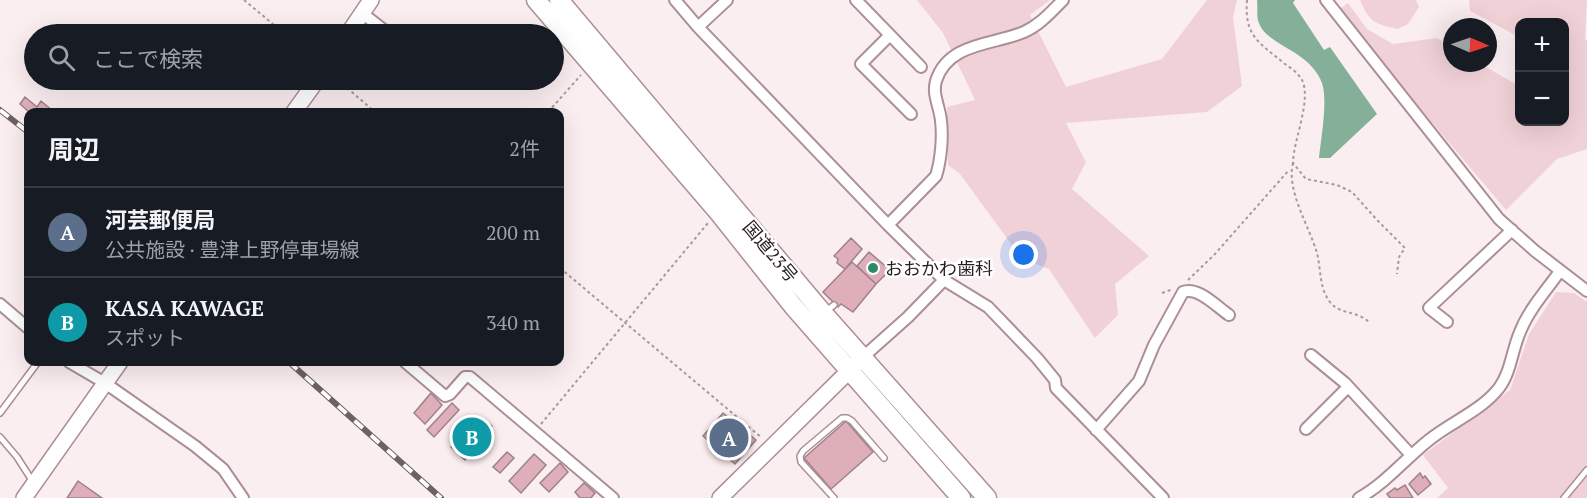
<!DOCTYPE html>
<html lang="ja">
<head>
<meta charset="utf-8">
<style>
	:root { --surface:#171b24; --page:#242831; --text:#f1f3f6; --muted:#9ea1a6; --line:#363941; --accent:#2a8a64 }
	body { margin:0; font-family:"PT Serif","Noto Sans JP",serif; background:var(--page); color:var(--text) }
	.controls { position:absolute; right:18px; top:18px; display:grid; overflow:hidden; border-radius:12px; box-shadow:0 6px 24px #0002 }
	.controls button { width:54px; height:54px; display:grid; place-items:center; padding:0; border:0; border-bottom:2px solid var(--line); background:var(--surface); color:var(--text); font:30px sans-serif }
	.compass { position:absolute; left:1443px; top:18px; width:54px; height:54px; border-radius:50%; background:var(--surface); box-shadow:0 6px 24px #0002; rotate:92deg }
	.you { position:absolute; left:1024px; top:255px; width:21px; height:21px; margin:-15px; border:4px solid #fff; border-radius:50%; background:#1a73e8; box-shadow:0 0 0 9px #1a73e833 }
	.badge { display:grid; place-items:center; width:39px; height:39px; border-radius:50%; background:var(--accent); color:#fff; font-size:20px; font-weight:700 }
	.pin { position:absolute; translate:-50% -50%; border:3px solid #fff; box-shadow:0 2px 6px #0006 }
	.list { margin:0; padding:0; list-style:none }
	h2 { display:flex; justify-content:space-between; align-items:center; height:78px; margin:0; padding:0 24px; font-size:26px }
	h2 small { font-size:20px; font-weight:400; color:var(--muted) }
	.list li { display:grid; grid-template-columns:39px 1fr auto; gap:18px; align-items:center; box-sizing:border-box; height:90px; padding:0 24px; border-top:2px solid var(--line) }
	.list b { display:block; font-size:22px; white-space:nowrap }
	.list p { margin:0; font-size:20px; white-space:nowrap; color:var(--muted) }
	.list em { font-size:20px; font-style:normal; color:var(--muted) }
	.icon { flex:none; width:33px; height:33px; fill:none; stroke:currentColor; stroke-width:2; stroke-linecap:round; stroke-linejoin:round }
	.map { position:relative; flex:none; width:1587px; height:498px; overflow:hidden }
	.search { position:absolute; background:var(--surface); box-shadow:0 6px 24px #0002; left:24px; top:24px; width:540px; height:66px; display:flex; align-items:center; gap:15px; box-sizing:border-box; padding:0 21px; border-radius:33px; color:var(--muted); font-size:22px }
	.panel { position:absolute; background:var(--surface); box-shadow:0 6px 24px #0002; left:24px; top:108px; width:540px; height:258px; border-radius:12px }
	.map>svg:first-child { display:block }
	.green { fill:#f1d1d8 }
	.water { fill:#84b099 }
	.building { fill:#deaeb9; stroke:#9e8289; stroke-width:1.5 }
	.lines { fill:none; stroke-linecap:round; stroke-linejoin:round }
	.lane-casing { stroke:#ab8f95; stroke-width:8 }
	.street-casing { stroke:#ab8f95; stroke-width:14 }
	.secondary-casing { stroke:#ab8f95; stroke-width:18 }
	.highway-casing { stroke:#ab8f95; stroke-width:21 }
	.path { stroke:#a69a9d; stroke-width:2; stroke-dasharray:3 3; stroke-linecap:butt }
	.lane { stroke:#fff; stroke-width:5 }
	.street { stroke:#fff; stroke-width:10 }
	.secondary { stroke:#fff; stroke-width:15 }
	.highway { stroke:#fff; stroke-width:18 }
	.rail-casing { stroke:#6d6164; stroke-width:6 }
	.rail { stroke:#fff; stroke-width:4; stroke-dasharray:11; stroke-linecap:butt }
	.poi-dot { fill:#2a8a64; stroke:#fff; stroke-width:2 }
	.labels { text-anchor:middle; dominant-baseline:central; stroke-width:5; stroke-linejoin:round; paint-order:stroke }
	.street-label { font-size:18px; fill:#281d20; stroke:#fff }
	.poi-label { font-size:18px; fill:#281d20; stroke:#fff; text-anchor:start }
</style>
</head>
<body>
<div class="map">
<svg width="1587" height="498" viewBox="0 0 1587 498">
	<rect width="100%" height="100%" fill="#fbeef1"/>
	<path class="green" d="M 917,0 L 1050,0 L 1030,15 L 1066,87 L 1162,59 L 1207,0 L 1237,0 L 1233,17 L 1242,86 L 1207,112 L 1066,123 L 1086,162 L 1072,189 L 1149,256 L 1115,284 L 1118,315 L 1095,338 L 1049,269 L 1022,259 L 960,174 L 948,165 L 947,107 L 975,100 L 943,33 Z
		M 1360,0 L 1416,0 L 1419,7 L 1408,24 L 1398,29 C 1375,24 1369,22 1360,0 Z
		M 1469,0 L 1587,0 L 1585,39 L 1587,40 L 1587,149 L 1557,159 L 1506,210 L 1385,67 L 1340,9 L 1348,3 L 1367,29 L 1393,44 L 1437,38 L 1452,47 L 1452,63 L 1479,63 L 1519,86 L 1520,122 L 1564,122 L 1564,22 L 1520,22 L 1519,37 L 1470,11 Z
		M 1556,292 L 1574,293 L 1587,302 L 1587,498 L 1437,498 L 1448,488 L 1423,455 L 1510,390 L 1529,334 Z"/>
	<path class="water" d="M 1257,0 L 1295,0 L 1293,3 L 1324,50 L 1330,47 L 1377,114 L 1330,158 L 1319,158 C 1321,138 1328,101 1322,83 C 1310,50 1266,45 1259,23 C 1256,17 1258,7 1257,0 Z"/>
	<path class="building" d="M 25,97 L 37,107 L 41,101 L 53,111 L 51,112 L 29,112 L 20,104 Z
		M 851,238 L 862,249 L 845,269 L 837,263 L 838,259 L 834,256 Z
		M 869,252 L 890,270 L 876,284 L 857,266 Z
		M 852,262 L 876,284 L 853,312 L 841,304 L 838,307 L 823,292 Z
		M 431,393 L 442,405 L 425,424 L 414,413 Z
		M 452,403 L 459,410 L 434,437 L 427,430 Z
		M 723,413 L 756,440 L 735,464 L 703,436 Z
		M 475,420 L 482,425 L 485,420 L 492,426 L 465,460 L 451,447 Z
		M 846,421 L 873,452 L 831,489 L 804,458 Z
		M 507,452 L 514,458 L 500,473 L 493,467 Z
		M 534,454 L 546,465 L 521,493 L 509,481 Z
		M 560,463 L 568,472 L 549,492 L 540,483 Z
		M 1420,473 L 1423,478 L 1425,476 L 1431,484 L 1418,495 L 1409,484 Z
		M 78,481 L 102,498 L 67,498 Z
		M 584,483 L 595,493 L 591,498 L 580,498 L 575,492 Z
		M 1405,485 L 1413,498 L 1390,498 L 1387,494 L 1395,488 L 1397,490 Z"/>
	<g class="lines">
		<defs>
			<path id="lane" d="M 825,312 L 834,305
				M 0,413 L 38,362
				M 0,437 L 17,457 L 33,482
				M 834,498 L 801,462 L 800,456 L 803,451 L 842,418 L 847,418 L 852,421 L 884,458
				M 1564,498 L 1587,470"/>
			<path id="street" d="M 675,0 L 698,27 L 888,225 L 944,280 L 988,307 L 1037,358 L 1055,380 L 1056,388 L 1163,498
				M 856,0 L 921,67
				M 1326,0 L 1499,219 L 1535,251 L 1587,291
				M 362,13 L 389,34
				M 698,27 L 727,0
				M 890,35 L 861,64 L 911,114
				M 442,80 L 445,82
				M 888,225 L 936,176 C 941,160 943,137 941,121 C 940,107 932,95 936,81 C 948,42 994,45 1024,32 C 1040,25 1051,12 1063,0
				M 0,304 L 28,328
				M 1447,322 L 1429,308 L 1512,230
				M 1311,355 L 1345,383 L 1411,455
				M 862,358 L 908,317 L 944,280
				M 69,362 L 105,383 L 195,446 L 223,469 L 243,498
				M 405,362 L 445,396 L 450,394 L 465,377 L 470,377 L 613,498
				M 1306,429 L 1348,387
				M 1096,430 L 1139,381 L 1154,345 L 1183,292 C 1198,286 1217,307 1229,315
				M 1359,498 C 1386,483 1405,459 1429,440 C 1451,422 1481,411 1499,388 C 1511,372 1512,350 1520,332 C 1529,309 1546,291 1560,271"/>
			<path id="secondary" d="M 348,34 L 371,0
				M 294,112 L 317,80
				M 24,498 L 120,362
				M 720,498 L 858,362"/>
			<path id="highway" d="M 536,0 L 719,213 L 793,306 L 961,498
				M 559,0 L 823,313 L 987,498"/>
		</defs>
		<use href="#lane" class="lane-casing"/>
		<use href="#street" class="street-casing"/>
		<use href="#secondary" class="secondary-casing"/>
		<use href="#highway" class="highway-casing"/>
		<path class="path" d="M 244,0 L 285,34
			M 1247,0 C 1244,37 1260,43 1285,64 C 1291,68 1298,73 1302,80 C 1312,100 1293,141 1293,163 L 1306,179 L 1337,185 L 1352,192 L 1378,221 L 1405,248 L 1399,257 L 1397,274
			M 338,80 L 375,112
			M 548,112 L 581,75
			M 1293,163 C 1286,190 1309,226 1317,253 C 1321,269 1319,288 1330,302 C 1340,315 1357,310 1370,323
			M 560,268 L 762,438
			M 1188,280 L 1214,255 L 1289,170
			M 1162,293 L 1173,289
			M 541,424 L 708,223"/>
		<use href="#lane" class="lane"/>
		<use href="#street" class="street"/>
		<use href="#secondary" class="secondary"/>
		<use href="#highway" class="highway"/>
		<defs>
			<path id="rail" d="M 0,110 L 28,132
				M 289,362 L 441,498"/>
		</defs>
		<use href="#rail" class="rail-casing"/>
		<use href="#rail" class="rail"/>
	</g>
	<circle class="poi-dot" cx="873" cy="268" r="6"/>
	<g class="labels">
		<g class="street-label">
			<text transform="translate(771 251) rotate(50)">国道23号</text>
		</g>
		<g class="poi-label">
			<text x="885" y="268">おおかわ歯科</text>
		</g>
	</g>
</svg>
<div class="controls">
<button>+</button>
<button>−</button>
</div>
<svg class="compass" viewBox="-18 -18 36 36"><path d="M0-13l5 13h-10z" fill="#e53935"/><path d="M0 13l5-13h-10z" fill="#9ea1a6"/></svg>
<div class="you"></div>
<div class="pin badge" style="left:729px;top:438px;background:#5c6f8a">A</div>
<div class="pin badge" style="left:472px;top:437px;background:#0f9aa8">B</div>
<div class="search"><svg class="icon" aria-label="search" viewBox="0 0 24 24"><circle cx="10" cy="10" r="6"/><path d="M15 15l6 6"/></svg>ここで検索</div>
<section class="panel">
<h2>周辺<small>2件</small></h2>
<ul class="list">
<li><span class="badge" style="background:#5c6f8a">A</span><div><b>河芸郵便局</b><p>公共施設 · 豊津上野停車場線</p></div><em>200 m</em></li>
<li><span class="badge" style="background:#0f9aa8">B</span><div><b>KASA KAWAGE</b><p>スポット</p></div><em>340 m</em></li>
</ul>
</section>
</div>
</body>
</html>
